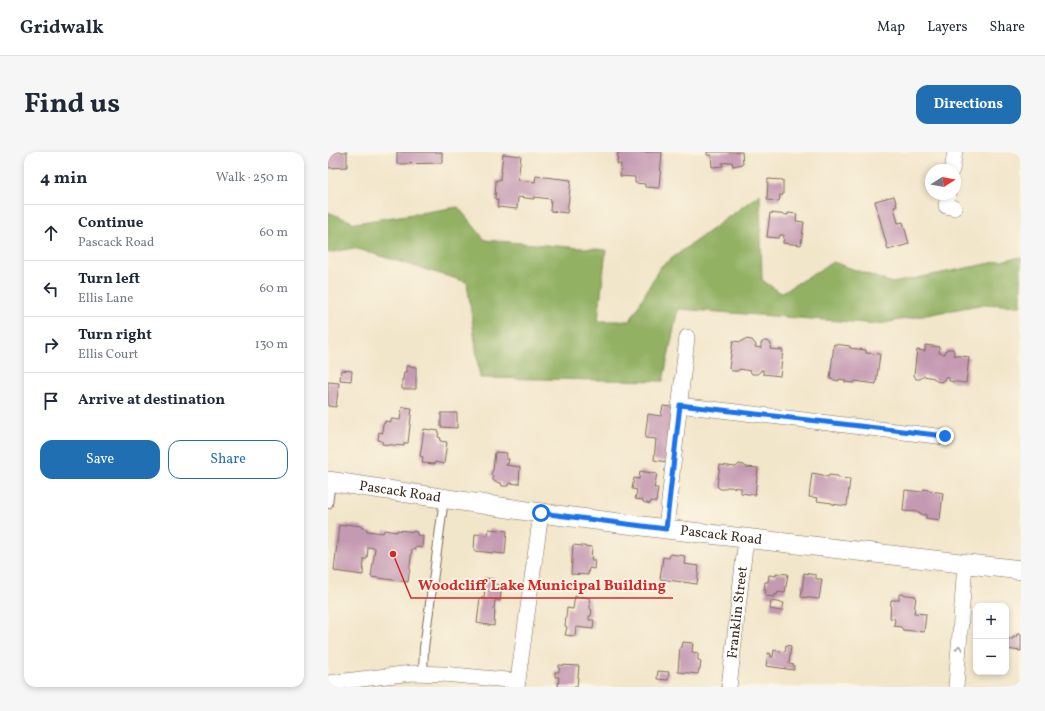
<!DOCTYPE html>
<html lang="en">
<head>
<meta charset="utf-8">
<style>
	:root { --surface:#fff; --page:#f6f6f7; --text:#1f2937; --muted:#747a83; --line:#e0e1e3; --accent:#1f6fb2 }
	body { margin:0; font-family:Vollkorn,serif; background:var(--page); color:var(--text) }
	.controls { position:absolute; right:12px; bottom:12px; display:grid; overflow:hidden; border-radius:8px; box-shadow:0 2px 6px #0003 }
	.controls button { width:36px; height:36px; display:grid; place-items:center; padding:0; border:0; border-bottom:1px solid var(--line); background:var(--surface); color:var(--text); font:20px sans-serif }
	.compass { position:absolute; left:597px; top:12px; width:36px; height:36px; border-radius:50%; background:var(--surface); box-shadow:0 2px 6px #0003; rotate:79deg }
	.stop { position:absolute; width:12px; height:12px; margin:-9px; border:3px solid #1a73e8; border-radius:50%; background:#fff }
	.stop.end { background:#1a73e8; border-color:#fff; box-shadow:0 1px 4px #0008 }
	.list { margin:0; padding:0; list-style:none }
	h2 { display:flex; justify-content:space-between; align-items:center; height:52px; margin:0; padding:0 16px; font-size:17px }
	h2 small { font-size:13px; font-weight:400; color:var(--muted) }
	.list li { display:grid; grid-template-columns:26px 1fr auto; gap:12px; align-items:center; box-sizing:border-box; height:56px; padding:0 16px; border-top:1px solid var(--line) }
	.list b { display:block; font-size:15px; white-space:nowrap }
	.list p { margin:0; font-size:13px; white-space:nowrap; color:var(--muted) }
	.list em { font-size:13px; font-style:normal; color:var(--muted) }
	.actions { display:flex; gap:8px; padding:12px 16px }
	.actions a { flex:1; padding:9px 0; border:1px solid var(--accent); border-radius:12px; text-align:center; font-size:14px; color:var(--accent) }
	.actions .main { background:var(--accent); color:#fff }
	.icon { flex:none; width:22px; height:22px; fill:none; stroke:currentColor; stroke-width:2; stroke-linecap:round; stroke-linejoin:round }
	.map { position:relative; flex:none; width:693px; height:535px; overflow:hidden; border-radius:12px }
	header { display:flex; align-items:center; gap:24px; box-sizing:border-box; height:56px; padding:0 20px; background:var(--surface); border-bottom:1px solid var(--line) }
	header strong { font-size:19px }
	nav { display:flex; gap:22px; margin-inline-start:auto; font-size:14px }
	.intro { display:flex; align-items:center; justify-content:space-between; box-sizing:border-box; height:96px; padding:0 24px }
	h1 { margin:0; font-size:28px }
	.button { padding:10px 18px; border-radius:12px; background:var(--accent); color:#fff; font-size:14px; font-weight:700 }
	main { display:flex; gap:24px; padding:0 24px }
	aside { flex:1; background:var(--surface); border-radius:12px; box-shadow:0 2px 6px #0003 }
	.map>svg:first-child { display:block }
	.forest { fill:#92b163; stroke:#666e40 }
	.building { fill:#c499b2 }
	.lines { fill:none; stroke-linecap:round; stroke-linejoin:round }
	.service-casing { stroke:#7b6c5a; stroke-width:10 }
	.minor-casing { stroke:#7b6c5a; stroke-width:16 }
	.tertiary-casing { stroke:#7b6c5a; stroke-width:20 }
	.service { stroke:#fff; stroke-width:8 }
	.minor { stroke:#fff; stroke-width:15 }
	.tertiary { stroke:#fff; stroke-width:19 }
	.oneway { stroke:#a79f9a }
	.route { stroke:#1a73e8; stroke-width:5 }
	.labels { text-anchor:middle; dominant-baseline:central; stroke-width:3.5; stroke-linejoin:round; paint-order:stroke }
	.street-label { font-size:14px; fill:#3b2a1e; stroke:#fcf5e5 }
	.leader { fill:none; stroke:#d62828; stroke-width:1.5 }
	.callout-dot { fill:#d62828; stroke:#fcf5e5; stroke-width:1.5 }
	.callout-label { font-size:15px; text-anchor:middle; font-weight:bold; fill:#d62828; stroke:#fcf5e5; stroke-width:3.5; stroke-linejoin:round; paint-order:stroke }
</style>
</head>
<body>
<header>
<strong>Gridwalk</strong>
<nav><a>Map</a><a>Layers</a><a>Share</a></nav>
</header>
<div class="intro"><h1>Find us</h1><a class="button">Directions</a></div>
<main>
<aside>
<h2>4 min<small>Walk · 250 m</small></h2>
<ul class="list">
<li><svg class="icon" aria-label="ahead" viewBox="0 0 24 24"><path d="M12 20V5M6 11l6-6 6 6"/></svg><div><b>Continue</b><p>Pascack Road</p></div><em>60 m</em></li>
<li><svg class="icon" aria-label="left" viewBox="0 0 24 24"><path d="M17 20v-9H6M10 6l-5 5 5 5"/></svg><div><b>Turn left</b><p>Ellis Lane</p></div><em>60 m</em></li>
<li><svg class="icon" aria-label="right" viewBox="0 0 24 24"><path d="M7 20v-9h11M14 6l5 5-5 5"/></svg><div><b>Turn right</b><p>Ellis Court</p></div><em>130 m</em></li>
<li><svg class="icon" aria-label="arrive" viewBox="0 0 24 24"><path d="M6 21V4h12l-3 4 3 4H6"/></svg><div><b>Arrive at destination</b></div></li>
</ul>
<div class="actions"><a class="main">Save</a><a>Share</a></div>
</aside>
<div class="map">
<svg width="693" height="535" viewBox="0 0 693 535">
	<rect width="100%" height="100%" fill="#fcf5e5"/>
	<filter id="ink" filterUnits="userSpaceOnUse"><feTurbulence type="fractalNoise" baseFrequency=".025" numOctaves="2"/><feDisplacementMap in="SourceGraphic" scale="8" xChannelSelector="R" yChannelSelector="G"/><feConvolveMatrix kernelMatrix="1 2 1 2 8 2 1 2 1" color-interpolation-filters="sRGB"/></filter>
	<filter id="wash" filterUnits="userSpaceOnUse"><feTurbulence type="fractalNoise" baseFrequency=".012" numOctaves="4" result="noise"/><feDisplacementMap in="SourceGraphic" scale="16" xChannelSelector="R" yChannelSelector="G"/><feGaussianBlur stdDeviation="0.9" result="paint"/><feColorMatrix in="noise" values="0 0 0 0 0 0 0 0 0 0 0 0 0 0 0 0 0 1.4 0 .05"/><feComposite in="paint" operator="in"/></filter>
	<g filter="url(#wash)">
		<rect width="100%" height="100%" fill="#f2e6ca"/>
		<path class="forest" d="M 432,42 L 434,128 L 453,141 L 505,110 L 564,131 L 693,105 L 693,154 L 656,152 L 551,172 L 350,157 L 335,229 L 152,226 L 139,130 L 26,96 L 0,101 L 0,60 L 27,71 L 130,55 L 157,88 L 278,98 L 270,169 L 302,169 L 332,115 Z"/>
		<g id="blocks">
			<path class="building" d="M 0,0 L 19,0 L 19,15 L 0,16 Z
				M 69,0 L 114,0 L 114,11 L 69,12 Z
				M 290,0 L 334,0 L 331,36 L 317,35 L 317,32 L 307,31 L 307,25 L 292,24 L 293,12 L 289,12 Z
				M 379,0 L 414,0 L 415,12 L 405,14 L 404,10 L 394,11 L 395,14 L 384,15 L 383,3 L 379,3 Z
				M 175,2 L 193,4 L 190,28 L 207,30 L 208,24 L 243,28 L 239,61 L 222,59 L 223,47 L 206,45 L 206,47 L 190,45 L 189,57 L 169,55 L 170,48 L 167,47 L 168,28 L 172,28 Z
				M 440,27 L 455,28 L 455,43 L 452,43 L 451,49 L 439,48 Z
				M 566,44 L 569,54 L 566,55 L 570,71 L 575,70 L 581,92 L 560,98 L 547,49 Z
				M 442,61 L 460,63 L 460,61 L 469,62 L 468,69 L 476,70 L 473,93 L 455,91 L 456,83 L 452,83 L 451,86 L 439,85 Z
				M 417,187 L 424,188 L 428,193 L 427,195 L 433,196 L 433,191 L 436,189 L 440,189 L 443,192 L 442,197 L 455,198 L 452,224 L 435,222 L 435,218 L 433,218 L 433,219 L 429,222 L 424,222 L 422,219 L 412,217 L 409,219 L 404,219 L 401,216 L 405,189 L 413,190 Z
				M 506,192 L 522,194 L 522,196 L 538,198 L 538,201 L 552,202 L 548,232 L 527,229 L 526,231 L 517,230 L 517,228 L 511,227 L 511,229 L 502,227 Z
				M 597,193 L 612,195 L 611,201 L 617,202 L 617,199 L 620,197 L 625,197 L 626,200 L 626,203 L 641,205 L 638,231 L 621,229 L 621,226 L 617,225 L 617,227 L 613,230 L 608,229 L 606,226 L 596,224 L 592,227 L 588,227 L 586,223 L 589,198 L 597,199 Z
				M 78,214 L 88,215 L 88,237 L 74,237 L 74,227 L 75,227 L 76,220 L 78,220 Z
				M 13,218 L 24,219 L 23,229 L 12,228 Z
				M 0,230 L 11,231 L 8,255 L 0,254 Z
				M 335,254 L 344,255 L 340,310 L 326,308 L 328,287 L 317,286 L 320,262 L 333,264 Z
				M 74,255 L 84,256 L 80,291 L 76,291 L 76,294 L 54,292 L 54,289 L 50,288 L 51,280 L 55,281 L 54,279 L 55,272 L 57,271 L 57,269 L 63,270 L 63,267 L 72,268 Z
				M 113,261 L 129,261 L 129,276 L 113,275 Z
				M 96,277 L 111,279 L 110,285 L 113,286 L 112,289 L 119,290 L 116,312 L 107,310 L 107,312 L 94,311 L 95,305 L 92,304 Z
				M 167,300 L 179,301 L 178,307 L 181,307 L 180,312 L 178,312 L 178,313 L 192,315 L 191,332 L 181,331 L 180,334 L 174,334 L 173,331 L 167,330 L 165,328 L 165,325 L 163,323 L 164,319 L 165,318 Z
				M 411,312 L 416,313 L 418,315 L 430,316 L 427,343 L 413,341 L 413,336 L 399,335 L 396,337 L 392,337 L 389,334 L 392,313 L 408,315 Z
				M 312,319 L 329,322 L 326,336 L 330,336 L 328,350 L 323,349 L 322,352 L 315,350 L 315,348 L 307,347 L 309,338 L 304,337 L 306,326 L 311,327 Z
				M 484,321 L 495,323 L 495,324 L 500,325 L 501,323 L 510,324 L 510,326 L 522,327 L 519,354 L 504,352 L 504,351 L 489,349 L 490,346 L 481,345 Z
				M 596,337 L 601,338 L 603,339 L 615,341 L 612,368 L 598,366 L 598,362 L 596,363 L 594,363 L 593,361 L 590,361 L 591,360 L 575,359 L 577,338 L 594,340 Z
				M 17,372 L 34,374 L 34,376 L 39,377 L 39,379 L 55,381 L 56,378 L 69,380 L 69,378 L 89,380 L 89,383 L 95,384 L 94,396 L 87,395 L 87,398 L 84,397 L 80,430 L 43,425 L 47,396 L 40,395 L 39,407 L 36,407 L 35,423 L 6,419 L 11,373 L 17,374 Z
				M 161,377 L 179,379 L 177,402 L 146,399 L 147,382 L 160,383 Z
				M 245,393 L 264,395 L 263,408 L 267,408 L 266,417 L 261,416 L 260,423 L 243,422 Z
				M 342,402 L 357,404 L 356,412 L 371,414 L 369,432 L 332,427 L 335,405 L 341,406 Z
				M 448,421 L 460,422 L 457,441 L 450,440 L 449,443 L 447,442 L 447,445 L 437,444 L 438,438 L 436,438 L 437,430 L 440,430 L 441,423 L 448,424 Z
				M 476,421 L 488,423 L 488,427 L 494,427 L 491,447 L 473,445 Z
				M 156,426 L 166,427 L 165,432 L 174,433 L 172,449 L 167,448 L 166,458 L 167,458 L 166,474 L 149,471 L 152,446 L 156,446 L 157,434 L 155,434 Z
				M 571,442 L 588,444 L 586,461 L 598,462 L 596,480 L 575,478 L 573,475 L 566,474 L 567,467 L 562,466 L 563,448 L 571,448 Z
				M 247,444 L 262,446 L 261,451 L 262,451 L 262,457 L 264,458 L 263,464 L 261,464 L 261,468 L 266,468 L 265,477 L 248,475 L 247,484 L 237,483 L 239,475 L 237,474 L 239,456 L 245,457 Z
				M 443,449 L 456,451 L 454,459 L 442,457 Z
				M 689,482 L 693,482 L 693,499 L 678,497 L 678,487 L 685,487 L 685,485 L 688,485 Z
				M 355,490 L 365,491 L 364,500 L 370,501 L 370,508 L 373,509 L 372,517 L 371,517 L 370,522 L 350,520 L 352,495 L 354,495 Z
				M 458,493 L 463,494 L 461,512 L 466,513 L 466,518 L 438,514 L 440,501 L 443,502 L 443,505 L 445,505 L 446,498 L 457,500 Z
				M 231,513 L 251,514 L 249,535 L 230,535 L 231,525 L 227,525 L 227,520 L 231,520 Z
				M 330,519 L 341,520 L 340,528 L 329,527 Z"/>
		</g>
	</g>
	<g filter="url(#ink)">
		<use href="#blocks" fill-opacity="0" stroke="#7b6c5a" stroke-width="1"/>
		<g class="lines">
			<defs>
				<path id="service" d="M 0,352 L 3,330
					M 95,521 L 96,496 L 116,347"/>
				<g id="minor">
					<path d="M 624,18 L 627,0"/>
					<path d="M 620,42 L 618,54 L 626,56"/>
					<path d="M 351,253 L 617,285"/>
					<path d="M 338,377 L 359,185"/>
					<path d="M 0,531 L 84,521 L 115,522 L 190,529"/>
					<path d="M 189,535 L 213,361"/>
					<path id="s1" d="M 401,535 L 418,386"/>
					<path d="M 628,535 L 637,412"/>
				</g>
				<g id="tertiary">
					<path id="s2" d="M 0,329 L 213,361 L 338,377 L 693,418"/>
				</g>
			</defs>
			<use href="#service" class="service-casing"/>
			<use href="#minor" class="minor-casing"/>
			<use href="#tertiary" class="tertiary-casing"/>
			<use href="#service" class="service"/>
			<use href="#minor" class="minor"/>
			<use href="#tertiary" class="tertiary"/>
		</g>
		<defs><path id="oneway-chevron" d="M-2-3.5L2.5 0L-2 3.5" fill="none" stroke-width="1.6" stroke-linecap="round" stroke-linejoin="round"/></defs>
		<use class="oneway" href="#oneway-chevron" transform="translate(631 496) rotate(-86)"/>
	</g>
	<g class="lines" filter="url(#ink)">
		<path class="route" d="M 213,361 L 338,377 L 352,253 L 617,284"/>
	</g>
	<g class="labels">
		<g class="street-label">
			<text stroke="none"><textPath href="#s2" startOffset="73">Pascack Road</textPath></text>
			<text stroke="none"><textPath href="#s2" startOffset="397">Pascack Road</textPath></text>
			<text stroke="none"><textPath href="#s1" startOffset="75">Franklin Street</textPath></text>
		</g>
	</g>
	<path class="leader" d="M65 402L83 446H345"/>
	<circle class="callout-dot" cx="65" cy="402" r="4"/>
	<g class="callout-label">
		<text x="214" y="438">Woodcliff Lake Municipal Building</text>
	</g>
</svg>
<div class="controls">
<button>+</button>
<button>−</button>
</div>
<svg class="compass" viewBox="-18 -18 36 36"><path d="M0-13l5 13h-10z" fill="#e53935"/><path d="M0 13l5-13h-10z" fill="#747a83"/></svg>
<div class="stop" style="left:213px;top:361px"></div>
<div class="stop end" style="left:617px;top:284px"></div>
</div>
</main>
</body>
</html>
